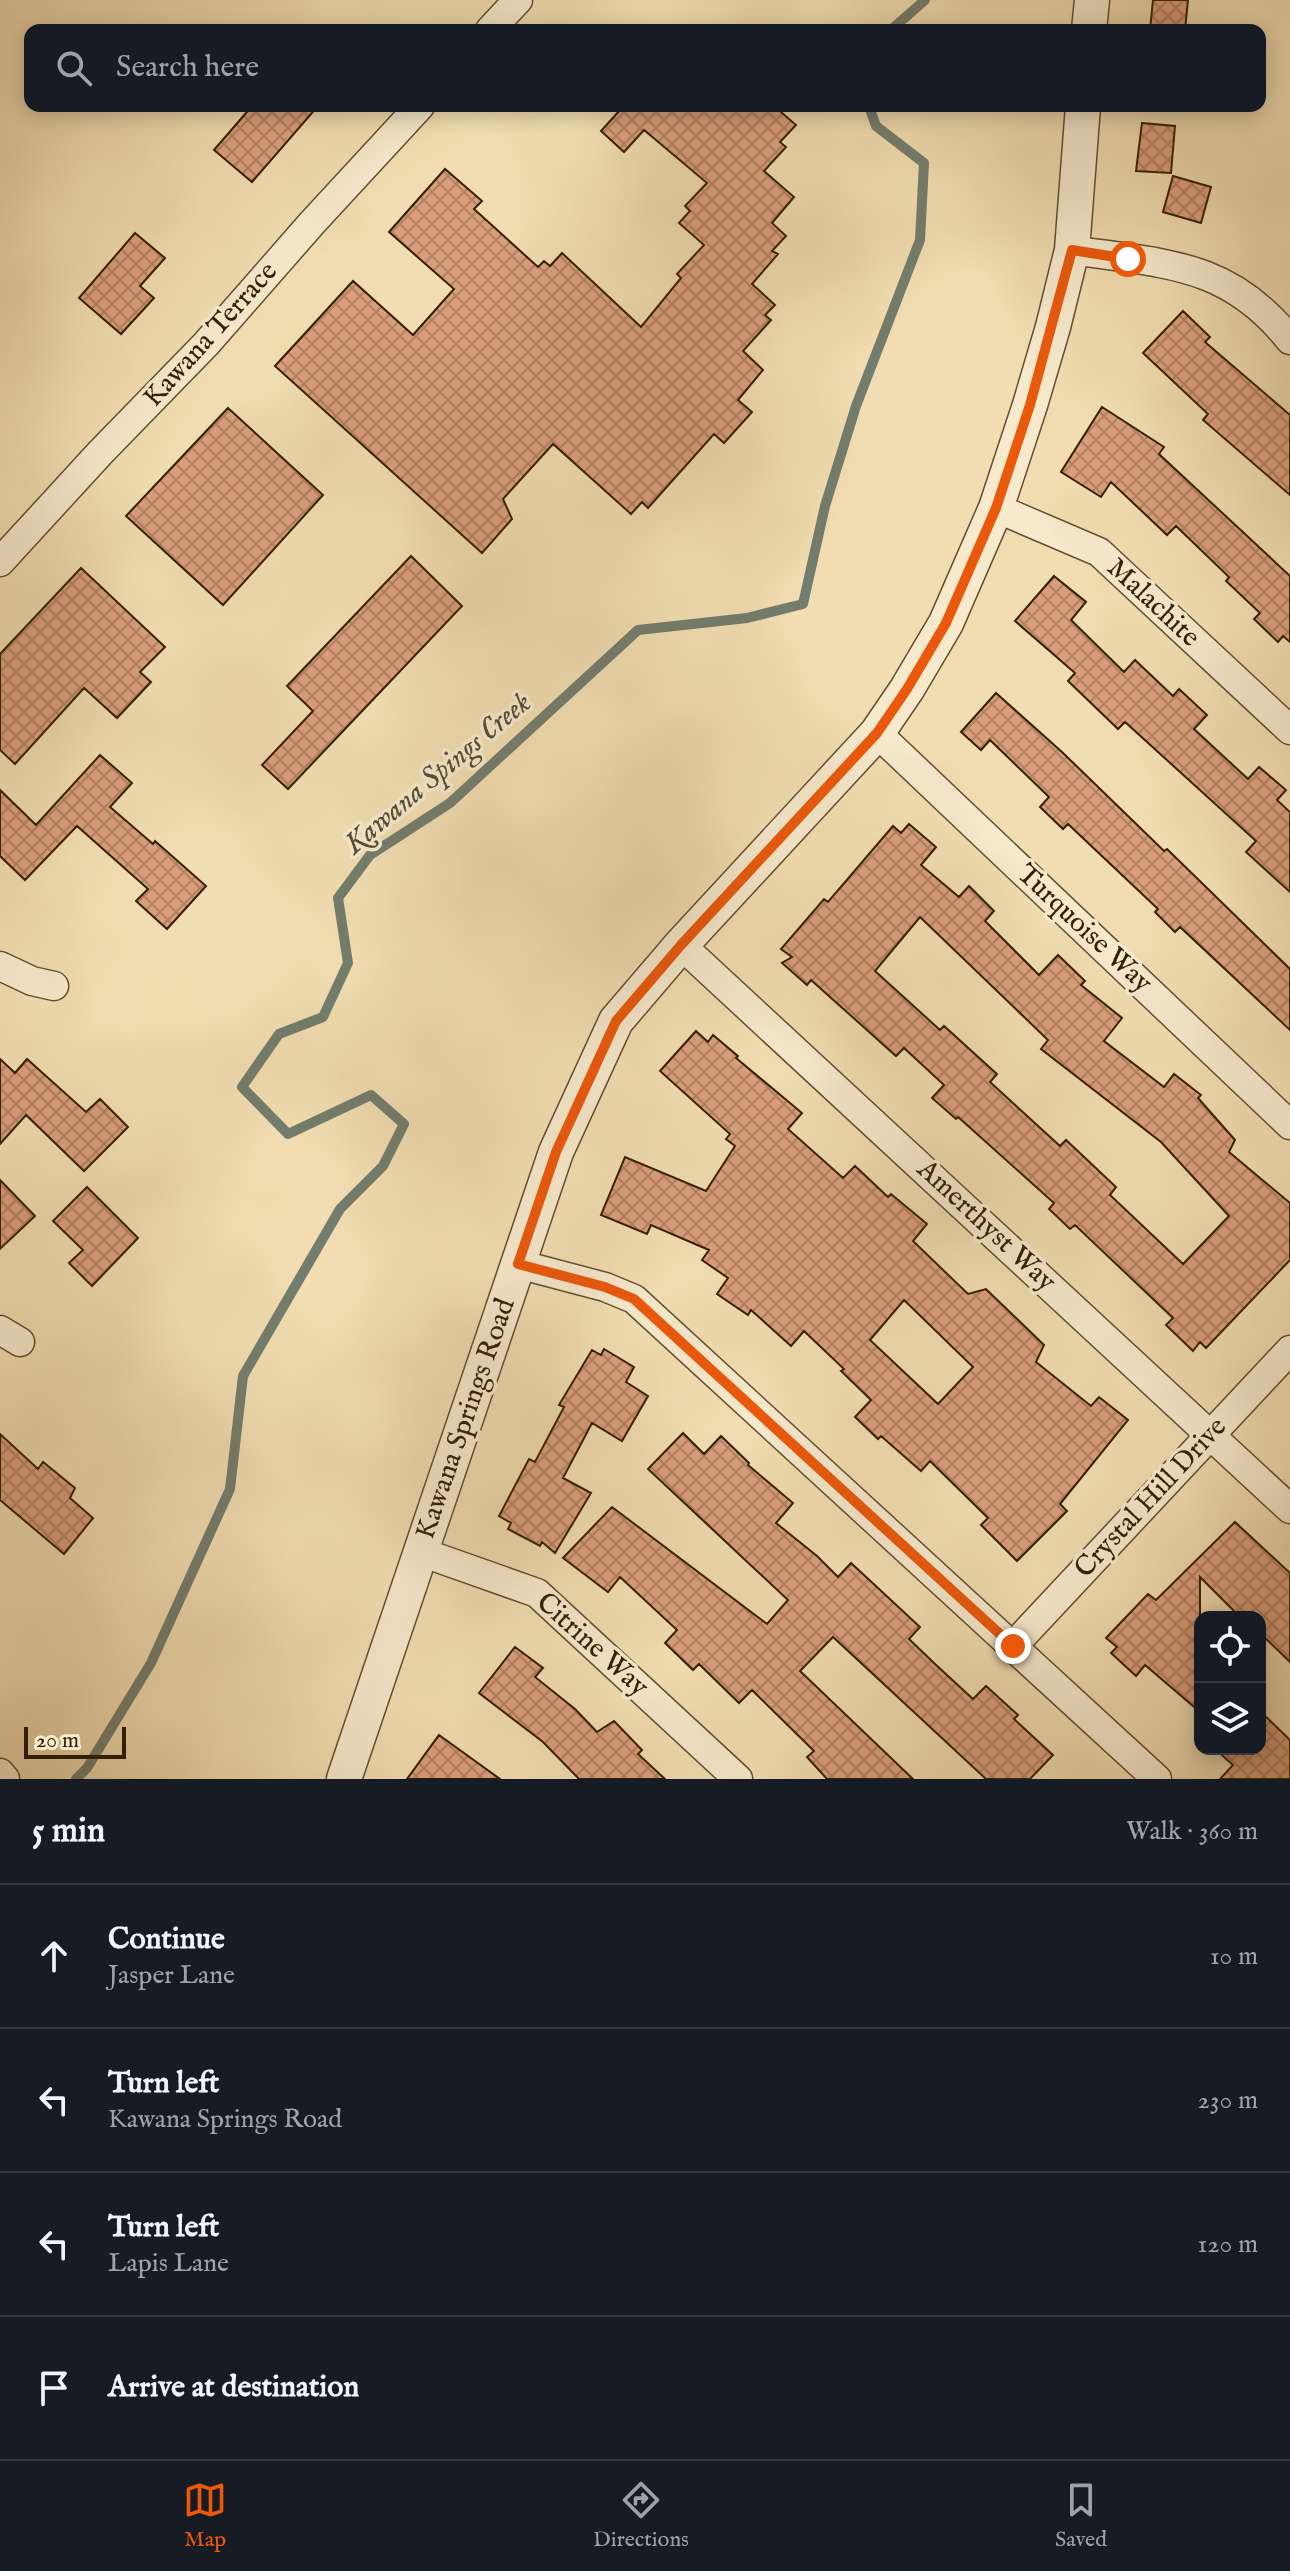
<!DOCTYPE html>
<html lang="en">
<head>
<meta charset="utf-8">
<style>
	:root { --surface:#171b24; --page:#242831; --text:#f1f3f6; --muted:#9ea1a6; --line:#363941; --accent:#ea580c }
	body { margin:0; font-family:"IM FELL English",serif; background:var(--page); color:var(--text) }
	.controls { position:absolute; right:24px; bottom:24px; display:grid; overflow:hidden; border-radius:16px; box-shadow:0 4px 20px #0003 }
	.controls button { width:72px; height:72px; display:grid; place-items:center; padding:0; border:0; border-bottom:2px solid var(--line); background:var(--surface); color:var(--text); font:40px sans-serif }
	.scale { position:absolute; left:24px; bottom:20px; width:102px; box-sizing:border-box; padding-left:8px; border:4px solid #351f03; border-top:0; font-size:22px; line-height:28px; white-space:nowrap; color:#351f03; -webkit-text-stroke:6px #f6e9cc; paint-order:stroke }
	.stop { position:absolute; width:24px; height:24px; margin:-18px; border:6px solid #ea580c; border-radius:50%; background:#fff }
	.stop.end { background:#ea580c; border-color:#fff; box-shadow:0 2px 8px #0008 }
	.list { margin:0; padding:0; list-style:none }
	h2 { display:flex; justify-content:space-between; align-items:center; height:104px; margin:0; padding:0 32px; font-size:34px }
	h2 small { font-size:26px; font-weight:400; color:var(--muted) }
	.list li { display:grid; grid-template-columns:52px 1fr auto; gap:24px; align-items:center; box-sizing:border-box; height:144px; padding:0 32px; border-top:2px solid var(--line) }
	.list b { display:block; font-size:30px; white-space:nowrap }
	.list p { margin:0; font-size:26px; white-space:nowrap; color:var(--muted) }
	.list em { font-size:26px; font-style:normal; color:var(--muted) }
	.icon { flex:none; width:44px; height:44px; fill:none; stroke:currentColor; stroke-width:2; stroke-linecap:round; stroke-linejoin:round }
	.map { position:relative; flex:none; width:1290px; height:1779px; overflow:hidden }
	.search { position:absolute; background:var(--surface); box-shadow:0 4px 20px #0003; left:24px; right:24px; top:24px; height:88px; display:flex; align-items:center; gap:20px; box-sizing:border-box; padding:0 28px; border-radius:16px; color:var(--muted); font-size:30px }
	.sheet { height:680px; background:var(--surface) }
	nav { display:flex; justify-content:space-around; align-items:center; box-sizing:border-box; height:112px; border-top:2px solid var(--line); background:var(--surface); font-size:22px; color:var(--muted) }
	nav a { display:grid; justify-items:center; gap:4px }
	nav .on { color:var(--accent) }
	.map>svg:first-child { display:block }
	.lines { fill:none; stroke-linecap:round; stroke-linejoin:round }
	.stream { stroke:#737d6d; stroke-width:10 }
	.building { fill:url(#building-cross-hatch); stroke:#351f03; stroke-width:2; fill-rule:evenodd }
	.minor-casing { stroke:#644e2e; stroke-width:31 }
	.tertiary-casing { stroke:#644e2e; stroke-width:37 }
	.minor { stroke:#f6e9cc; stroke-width:28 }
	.tertiary { stroke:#f6e9cc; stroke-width:34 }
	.route { stroke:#ea580c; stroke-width:10 }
	.labels { text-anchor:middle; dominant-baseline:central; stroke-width:7; stroke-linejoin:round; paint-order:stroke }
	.street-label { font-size:28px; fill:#351f03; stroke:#f6e9cc }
	.water-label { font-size:30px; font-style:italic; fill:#544e38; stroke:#f6e9cc }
</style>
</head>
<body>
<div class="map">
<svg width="1290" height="1779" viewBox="0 0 1290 1779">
	<defs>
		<pattern id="building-cross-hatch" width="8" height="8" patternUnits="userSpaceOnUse" patternTransform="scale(2)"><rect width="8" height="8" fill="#da9e7b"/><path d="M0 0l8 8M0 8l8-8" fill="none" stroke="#b28063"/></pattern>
	</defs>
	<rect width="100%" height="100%" fill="#f1ddb1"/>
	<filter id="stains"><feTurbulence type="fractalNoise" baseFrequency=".0025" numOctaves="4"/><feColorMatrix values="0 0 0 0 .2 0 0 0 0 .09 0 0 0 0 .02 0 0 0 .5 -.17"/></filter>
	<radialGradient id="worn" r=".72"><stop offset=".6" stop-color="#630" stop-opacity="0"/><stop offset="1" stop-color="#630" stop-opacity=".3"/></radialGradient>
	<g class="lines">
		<path class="stream" d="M 891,30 L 925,0
			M 76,1779 L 87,1768 L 151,1663 L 230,1489 L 243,1376 L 340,1209 L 383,1166 L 404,1124 L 371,1095 L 288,1134 L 242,1087 L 279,1034 L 323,1017 L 348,963 L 338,898 L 370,855 L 450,803 L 638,630 L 747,618 L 803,604 L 825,506 L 856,406 L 920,240 L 924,163 L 876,126 L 869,106"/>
	</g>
	<path class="building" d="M 1153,0 L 1188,0 L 1185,30 L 1150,30 Z
		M 252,106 L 318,106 L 252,182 L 214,150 Z
		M 616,106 L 774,106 L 796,125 L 780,142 L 786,147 L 764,171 L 794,197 L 772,223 L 786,236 L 772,251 L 778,254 L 752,284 L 775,305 L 765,315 L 771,320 L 743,351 L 763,370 L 738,400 L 752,412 L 724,443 L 714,434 L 648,508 L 642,502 L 631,514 L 553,444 L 503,499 L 512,519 L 482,553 L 275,366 L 353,281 L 413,335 L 454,289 L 389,232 L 445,169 L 482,201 L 474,209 L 538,267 L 544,261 L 550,266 L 562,253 L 641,327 L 681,278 L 677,274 L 704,245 L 679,223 L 690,211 L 685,206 L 707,183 L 644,130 L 624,152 L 601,131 L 620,110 Z
		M 1142,123 L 1175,126 L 1171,173 L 1136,171 Z
		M 1173,176 L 1211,187 L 1201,223 L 1163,212 Z
		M 135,233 L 165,258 L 140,286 L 154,298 L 121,334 L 79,298 Z
		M 1183,311 L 1210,337 L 1205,342 L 1290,415 L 1290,495 L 1203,420 L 1208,414 L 1143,353 Z
		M 1102,407 L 1164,447 L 1159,454 L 1290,576 L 1290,642 L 1283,636 L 1278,642 L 1254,619 L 1260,613 L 1226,581 L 1229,577 L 1176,526 L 1167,535 L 1111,482 L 1101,497 L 1061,472 Z
		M 228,408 L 323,495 L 223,605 L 126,516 Z
		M 411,556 L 462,606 L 288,789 L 262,765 L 313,711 L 287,686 Z
		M 81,568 L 165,647 L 140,672 L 151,682 L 117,718 L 84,688 L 15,764 L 0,750 L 0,654 Z
		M 1054,576 L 1086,602 L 1071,620 L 1124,672 L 1135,660 L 1173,696 L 1179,689 L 1207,715 L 1194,729 L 1248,779 L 1259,767 L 1286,790 L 1277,800 L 1290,812 L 1290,892 L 1246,852 L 1256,841 L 1125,722 L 1118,729 L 1068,681 L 1075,673 L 1015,621 Z
		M 996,693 L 1062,752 L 1164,851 L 1167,849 L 1290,969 L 1290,1030 L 1180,927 L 1175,932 L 1155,912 L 1158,909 L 1068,824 L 1063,829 L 1040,807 L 1049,797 L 990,740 L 981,750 L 961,732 Z
		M 100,755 L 132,783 L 110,807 L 153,844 L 155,841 L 206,886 L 167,929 L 136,901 L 148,889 L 77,826 L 25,880 L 0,856 L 0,790 L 36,825 Z
		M 909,824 L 936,847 L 921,865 L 959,897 L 969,886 L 994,911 L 985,921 L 1039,975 L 1058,955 L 1085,981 L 1081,985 L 1122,1018 L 1104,1041 L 1164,1087 L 1174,1074 L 1201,1095 L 1198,1098 L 1235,1140 L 1229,1152 L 1290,1203 L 1290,1260 L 1206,1348 L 1200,1342 L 1193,1351 L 1166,1325 L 1173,1318 L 1075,1225 L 1070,1229 L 1049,1209 L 1054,1203 L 958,1117 L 956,1119 L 932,1098 L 944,1085 L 904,1048 L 896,1056 L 811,980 L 807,985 L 782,963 L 792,957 L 781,949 L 824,899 L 828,902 L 893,826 L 901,833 ZM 920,917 L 1048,1040 L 1041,1049 L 1161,1142 L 1229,1216 L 1183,1264 L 1110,1195 L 1116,1187 L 1066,1140 L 1060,1146 L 990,1082 L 997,1074 L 944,1026 L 940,1030 L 875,971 Z
		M 696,1031 L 708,1042 L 713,1035 L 738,1056 L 736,1058 L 802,1113 L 788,1129 L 843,1178 L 855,1166 L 888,1197 L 891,1194 L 927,1224 L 913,1241 L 968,1294 L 986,1289 L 1044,1345 L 1036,1362 L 1091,1406 L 1099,1397 L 1128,1420 L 1060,1504 L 1067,1511 L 1017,1561 L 981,1525 L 988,1518 L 930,1461 L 921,1471 L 881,1436 L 878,1439 L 855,1417 L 871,1400 L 841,1371 L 844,1369 L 804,1331 L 791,1346 L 751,1310 L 748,1315 L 717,1294 L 728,1278 L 702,1260 L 709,1250 L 651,1225 L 647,1234 L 601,1215 L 625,1157 L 706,1191 L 735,1146 L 726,1139 L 730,1134 L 660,1071 ZM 904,1300 L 973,1367 L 938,1404 L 870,1340 Z
		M 0,1059 L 15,1073 L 27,1059 L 86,1112 L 100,1099 L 128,1127 L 84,1171 L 26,1115 L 0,1144 Z
		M 0,1180 L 35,1216 L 0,1249 Z
		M 87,1187 L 138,1238 L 92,1286 L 69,1263 L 83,1250 L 53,1221 Z
		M 604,1349 L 634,1367 L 626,1382 L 648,1396 L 622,1441 L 592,1423 L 563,1478 L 591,1493 L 555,1553 L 542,1542 L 540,1546 L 508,1529 L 511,1523 L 499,1516 L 529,1459 L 535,1462 L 564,1407 L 559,1405 L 592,1350 L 601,1355 Z
		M 683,1433 L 704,1454 L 721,1436 L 749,1463 L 748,1465 L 793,1503 L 776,1523 L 817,1556 L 838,1577 L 851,1563 L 920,1627 L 909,1639 L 935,1664 L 973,1699 L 986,1686 L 1018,1715 L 1014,1719 L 1053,1755 L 1030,1779 L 986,1779 L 833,1637 L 800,1671 L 913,1779 L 827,1779 L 807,1757 L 814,1751 L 752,1690 L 739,1703 L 699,1664 L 693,1670 L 665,1643 L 677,1630 L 620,1577 L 608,1592 L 563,1558 L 612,1507 L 767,1624 L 788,1600 L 648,1469 Z
		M 0,1434 L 38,1469 L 43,1462 L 75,1488 L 70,1498 L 93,1518 L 64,1554 L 0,1500 Z
		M 1235,1522 L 1290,1573 L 1290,1662 L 1260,1633 L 1260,1617 L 1240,1617 L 1200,1577 L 1200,1712 L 1145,1665 L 1136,1676 L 1111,1653 L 1117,1647 L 1106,1638 L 1148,1594 L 1156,1600 Z
		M 515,1647 L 543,1668 L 535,1677 L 575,1709 L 597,1732 L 614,1721 L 642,1750 L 638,1754 L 665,1779 L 579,1779 L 543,1742 L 479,1693 Z
		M 1260,1711 L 1290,1740 L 1290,1779 L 1220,1779 L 1233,1765 L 1215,1749 L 1260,1749 Z
		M 439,1735 L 500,1779 L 407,1779 Z"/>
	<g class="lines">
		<defs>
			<path id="minor" d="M 490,30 L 518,0
				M 1072,250 C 1164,264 1228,262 1290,340
				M 996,508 L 1099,552 L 1290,730
				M 0,562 L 100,453 L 206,344 L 312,223 L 420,106
				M 877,733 L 1290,1125
				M 681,945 L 1290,1509
				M 0,966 L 32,981 L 54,986
				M 518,1264 L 605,1287 L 634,1299 L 1157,1779
				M 0,1330 L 20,1342
				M 421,1552 L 537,1593 L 738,1779
				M 1013,1646 L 1290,1350
				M 0,1773 L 5,1779"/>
			<path id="tertiary" d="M 1089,30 L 1092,0
				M 344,1779 L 556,1152 L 616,1021 L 681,945 L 877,733 L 907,689 L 946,623 L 996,508 L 1030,405 L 1053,327 L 1072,250 L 1083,106"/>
		</defs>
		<use href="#minor" class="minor-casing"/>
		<use href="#tertiary" class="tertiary-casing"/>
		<use href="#minor" class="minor"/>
		<use href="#tertiary" class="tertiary"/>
	</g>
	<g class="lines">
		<path class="route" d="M 1013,1646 L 634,1299 L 605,1287 L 518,1264 L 556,1152 L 616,1021 L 681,945 L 877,733 L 907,689 L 946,623 L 996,508 L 1030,405 L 1072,250 L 1128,259"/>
	</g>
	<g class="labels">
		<g class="street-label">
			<text transform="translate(211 335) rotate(-48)">Kawana Terrace</text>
			<text transform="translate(1153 603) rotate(43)">Malachite</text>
			<text transform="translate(1084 929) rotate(43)">Turquoise Way</text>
			<text transform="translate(986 1226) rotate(43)">Amerthyst Way</text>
			<text transform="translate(466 1419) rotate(-71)">Kawana Springs Road</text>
			<text transform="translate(1151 1498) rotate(-47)">Crystal Hill Drive</text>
			<text transform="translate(592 1645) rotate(42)">Citrine Way</text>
		</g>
		<g class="water-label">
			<text transform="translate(438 774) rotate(-40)">Kawana Spings Creek</text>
		</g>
	</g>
	<rect width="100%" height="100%" filter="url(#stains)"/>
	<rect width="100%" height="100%" fill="url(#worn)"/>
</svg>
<div class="controls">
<button><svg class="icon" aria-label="locate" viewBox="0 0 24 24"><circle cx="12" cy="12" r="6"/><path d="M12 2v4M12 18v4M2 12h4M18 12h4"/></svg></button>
<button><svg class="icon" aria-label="layers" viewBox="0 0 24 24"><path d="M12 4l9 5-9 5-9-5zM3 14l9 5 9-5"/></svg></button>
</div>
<div class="scale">20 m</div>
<div class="stop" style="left:1128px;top:259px"></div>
<div class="stop end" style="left:1013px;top:1646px"></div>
<div class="search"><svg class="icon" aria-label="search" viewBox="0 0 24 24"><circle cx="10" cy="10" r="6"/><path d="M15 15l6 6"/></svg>Search here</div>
</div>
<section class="sheet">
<h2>5 min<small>Walk · 360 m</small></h2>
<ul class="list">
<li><svg class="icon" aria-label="ahead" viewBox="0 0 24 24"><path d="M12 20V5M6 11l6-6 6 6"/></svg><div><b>Continue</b><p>Jasper Lane</p></div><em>10 m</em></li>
<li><svg class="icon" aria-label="left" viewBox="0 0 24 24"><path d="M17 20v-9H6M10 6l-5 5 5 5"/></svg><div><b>Turn left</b><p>Kawana Springs Road</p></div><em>230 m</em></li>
<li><svg class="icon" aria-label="left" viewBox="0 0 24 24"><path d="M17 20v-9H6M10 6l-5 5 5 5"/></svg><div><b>Turn left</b><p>Lapis Lane</p></div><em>120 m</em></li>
<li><svg class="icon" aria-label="arrive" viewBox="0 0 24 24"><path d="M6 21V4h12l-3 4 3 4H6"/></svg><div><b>Arrive at destination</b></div></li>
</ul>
</section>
<nav>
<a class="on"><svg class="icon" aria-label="map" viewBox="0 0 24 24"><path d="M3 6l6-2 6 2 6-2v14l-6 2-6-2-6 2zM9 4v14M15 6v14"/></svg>Map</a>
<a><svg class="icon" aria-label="directions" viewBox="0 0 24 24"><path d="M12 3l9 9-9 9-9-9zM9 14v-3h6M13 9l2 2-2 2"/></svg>Directions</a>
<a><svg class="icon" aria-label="saved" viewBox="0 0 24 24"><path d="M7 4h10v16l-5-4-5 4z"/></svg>Saved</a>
</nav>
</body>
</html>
